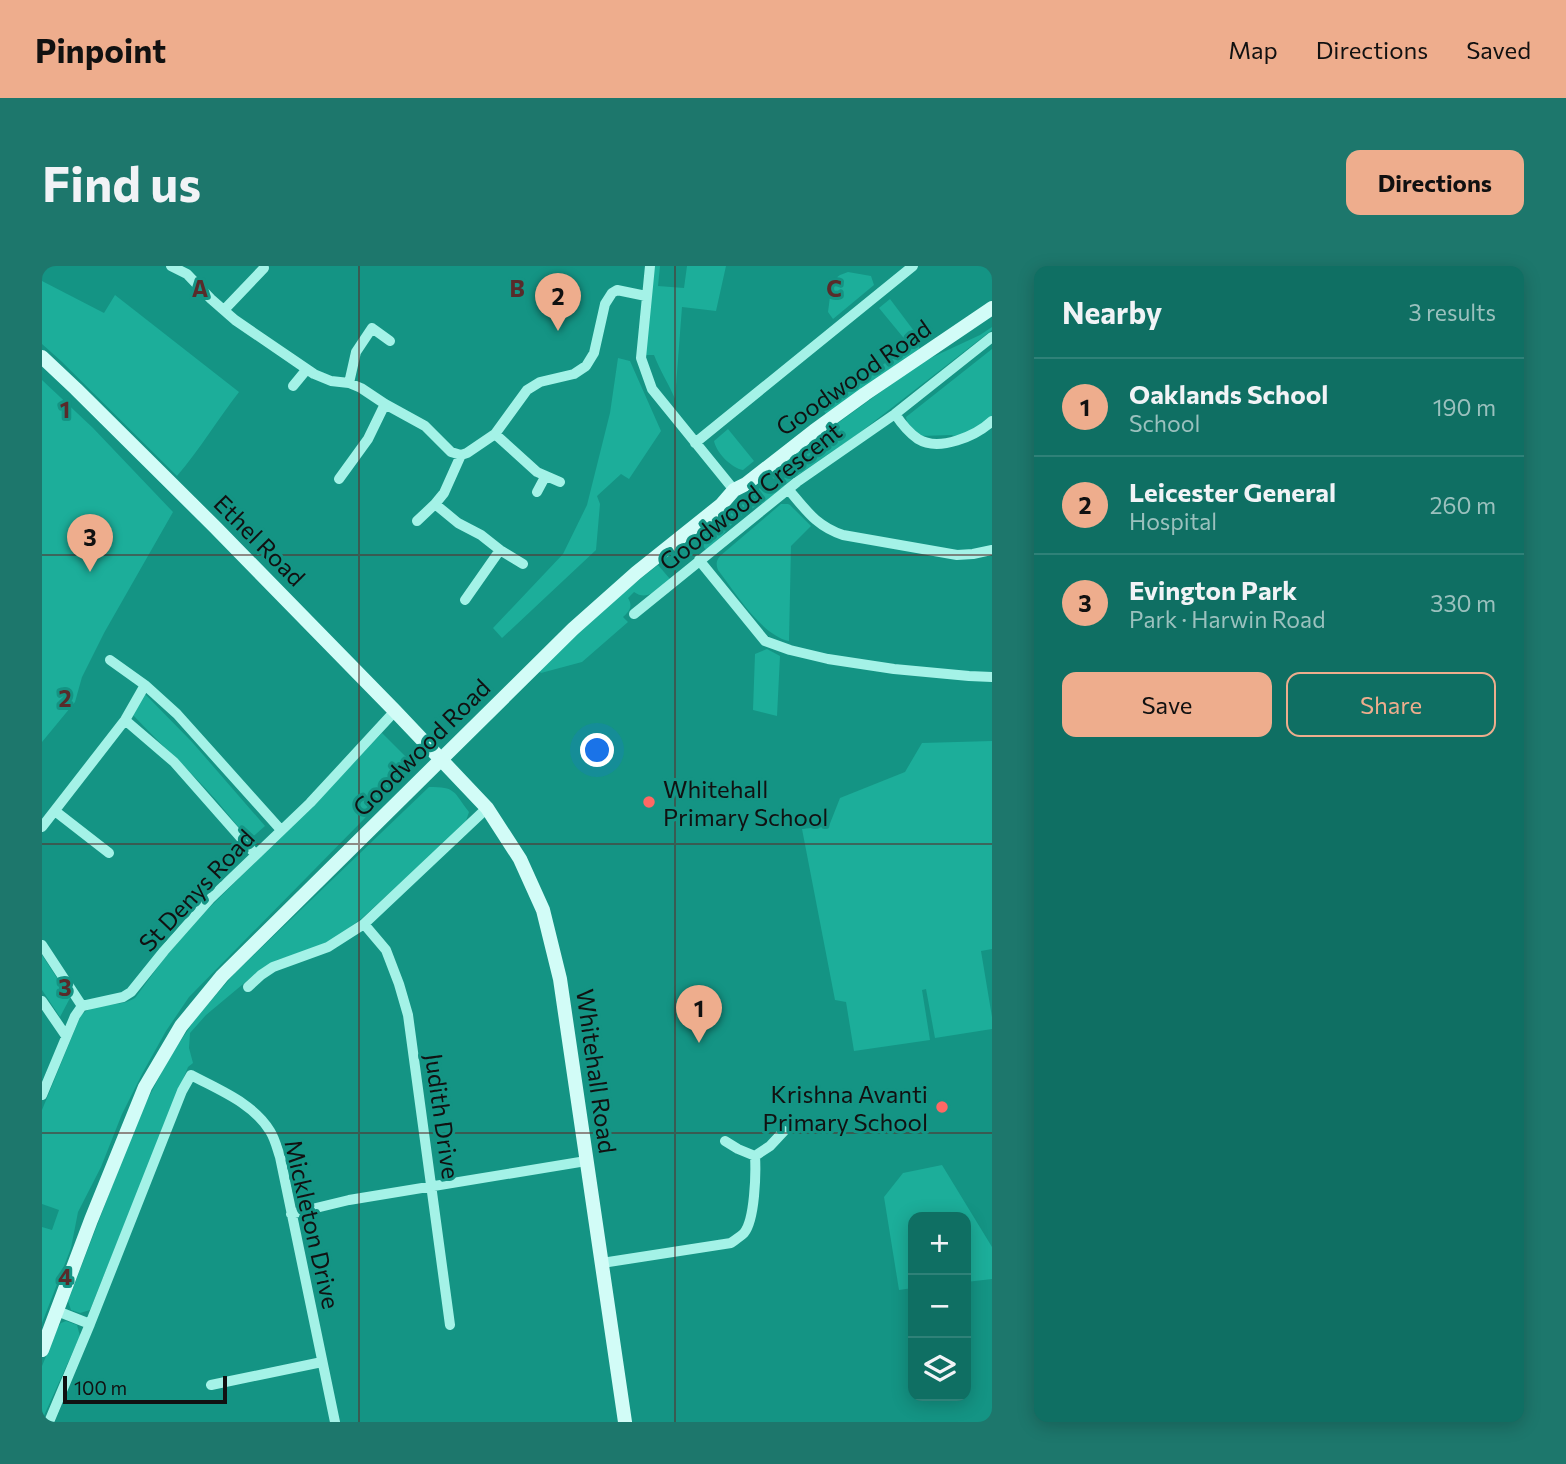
<!DOCTYPE html>
<html lang="en">
<head>
<meta charset="utf-8">
<style>
	:root { --surface:#0f6f63; --page:#1d776c; --text:#f1f3f6; --muted:#9bc1be; --line:#2f8178; --accent:#eead8d }
	body { margin:0; font-family:Commissioner,sans-serif; background:var(--page); color:var(--text) }
	.controls { position:absolute; right:21px; bottom:21px; display:grid; overflow:hidden; border-radius:14px; box-shadow:0 4px 18px #0003 }
	.controls button { width:63px; height:63px; display:grid; place-items:center; padding:0; border:0; border-bottom:2px solid var(--line); background:var(--surface); color:var(--text); font:35px sans-serif }
	.scale { position:absolute; left:21px; bottom:18px; width:164px; box-sizing:border-box; padding-left:7px; border:4px solid #111; border-top:0; font-size:19px; line-height:24px; white-space:nowrap; color:#111; -webkit-text-stroke:5px #149484; paint-order:stroke }
	.you { position:absolute; left:556px; top:485px; width:24px; height:24px; margin:-18px; border:5px solid #fff; border-radius:50%; background:#1a73e8; box-shadow:0 0 0 10px #1a73e833 }
	.badge { display:grid; place-items:center; width:46px; height:46px; border-radius:50%; background:var(--accent); color:#111; font-size:23px; font-weight:700 }
	.pin { position:absolute; translate:-50% -58px; filter:drop-shadow(0 2px 4px #0008) }
	.pin::after { content:''; position:absolute; top:37px; width:24px; height:21px; background:inherit; clip-path:polygon(0 0,100% 0,50% 100%) }
	.list { margin:0; padding:0; list-style:none }
	h2 { display:flex; justify-content:space-between; align-items:center; height:91px; margin:0; padding:0 28px; font-size:30px }
	h2 small { font-size:23px; font-weight:400; color:var(--muted) }
	.list li { display:grid; grid-template-columns:46px 1fr auto; gap:21px; align-items:center; box-sizing:border-box; height:98px; padding:0 28px; border-top:2px solid var(--line) }
	.list b { display:block; font-size:26px; white-space:nowrap }
	.list p { margin:0; font-size:23px; white-space:nowrap; color:var(--muted) }
	.list em { font-size:23px; font-style:normal; color:var(--muted) }
	.actions { display:flex; gap:14px; padding:21px 28px }
	.actions a { flex:1; padding:16px 0; border:2px solid var(--accent); border-radius:14px; text-align:center; font-size:24px; color:var(--accent) }
	.actions .main { background:var(--accent); color:#111 }
	.icon { flex:none; width:38px; height:38px; fill:none; stroke:currentColor; stroke-width:2; stroke-linecap:round; stroke-linejoin:round }
	.map { position:relative; flex:none; width:950px; height:1156px; overflow:hidden; border-radius:14px }
	header { display:flex; align-items:center; gap:42px; box-sizing:border-box; height:98px; padding:0 35px; background:var(--accent); color:#111 }
	header strong { font-size:33px }
	nav { display:flex; gap:38px; margin-inline-start:auto; font-size:24px }
	.intro { display:flex; align-items:center; justify-content:space-between; box-sizing:border-box; height:168px; padding:0 42px }
	h1 { margin:0; font-size:49px }
	.button { padding:18px 32px; border-radius:14px; background:var(--accent); color:#111; font-size:24px; font-weight:700 }
	main { display:flex; gap:42px; padding:0 42px }
	aside { flex:1; background:var(--surface); border-radius:14px; box-shadow:0 4px 18px #0003 }
	.map>svg:first-child { display:block }
	.green { fill:#1cae9a }
	.lines { fill:none; stroke-linecap:round; stroke-linejoin:round }
	.street { stroke:#a4f2e7; stroke-width:10 }
	.secondary { stroke:#d2fcf7; stroke-width:14 }
	.grid { fill:none; stroke:#582b2a; stroke-width:2; stroke-opacity:0.55 }
	.poi-dot { fill:#ff6864; stroke:#149484; stroke-width:2.5 }
	.labels { text-anchor:middle; dominant-baseline:central; stroke-width:6; stroke-linejoin:round; paint-order:stroke }
	.street-label { font-size:24px; fill:#111; stroke:#149484 }
	.poi-label { font-size:24px; fill:#111; stroke:#149484; text-anchor:start }
	.grid-label { font-size:23px; text-anchor:middle; font-weight:bold; fill:#582b2a; stroke:#149484; stroke-width:6; stroke-linejoin:round; paint-order:stroke }
</style>
</head>
<body>
<header>
<strong>Pinpoint</strong>
<nav><a>Map</a><a>Directions</a><a>Saved</a></nav>
</header>
<div class="intro"><h1>Find us</h1><a class="button">Directions</a></div>
<main>
<div class="map">
<svg width="950" height="1156" viewBox="0 0 950 1156">
	<rect width="100%" height="100%" fill="#149484"/>
	<path class="green" d="M 608,0 L 618,0 L 616,20 L 642,22 L 645,0 L 684,0 L 674,45 L 640,41 L 633,133 C 627,118 618,105 612,89 L 602,89 Z
		M 806,6 L 829,10 L 832,19 L 791,53 L 786,46 L 790,15 L 798,9 Z
		M 0,15 L 62,47 L 73,29 L 197,126 C 176,153 158,183 135,210 L 19,95 L 0,78 Z
		M 848,33 L 875,69 L 865,76 L 837,42 Z
		M 950,61 L 950,64 L 816,168 L 753,211 L 748,204 L 732,213 L 727,207 L 880,96 L 938,69 Z
		M 871,75 L 877,80 L 877,83 L 784,148 L 782,145 Z
		M 950,83 L 950,150 L 942,159 L 914,171 L 910,169 L 877,170 L 865,156 L 864,151 Z
		M 576,92 L 588,95 L 619,165 L 587,213 L 579,208 L 555,230 L 558,238 L 554,284 L 460,372 L 451,362 L 521,288 L 545,239 L 568,147 Z
		M 0,114 L 51,162 L 131,246 L 62,367 L 40,411 L 33,436 L 0,476 Z
		M 686,163 L 712,195 L 701,204 C 689,202 674,186 672,175 Z
		M 747,209 L 750,213 L 724,235 L 702,247 L 687,261 L 680,270 L 664,284 L 657,275 C 674,254 696,238 718,222 L 721,224 Z
		M 739,238 L 746,238 L 748,239 L 769,260 L 749,280 L 747,375 C 719,369 693,326 676,304 C 674,298 674,295 678,290 Z
		M 616,299 L 628,313 C 617,322 606,336 592,326 L 586,332 C 591,340 588,345 581,351 L 586,356 L 540,396 L 499,407 L 497,405 C 534,367 574,331 616,299 Z
		M 725,383 L 738,390 L 735,450 L 711,444 L 713,388 Z
		M 102,427 L 150,476 L 223,560 L 207,574 C 193,557 179,539 164,523 C 140,497 114,474 90,448 Z
		M 340,467 L 366,493 L 368,500 L 322,553 L 147,731 L 124,765 L 100,808 L 80,848 L 59,901 L 36,946 L 29,982 L 0,1057 L 0,961 L 10,964 L 17,944 L 0,938 L 0,844 L 38,751 C 50,734 76,743 93,732 L 124,690 L 165,644 L 271,539 Z
		M 950,475 L 950,683 L 939,685 L 950,751 L 950,763 L 893,772 L 884,723 L 880,724 L 888,774 L 812,785 L 804,736 L 793,734 L 760,563 L 787,560 L 798,532 L 863,506 L 880,477 Z
		M 387,521 C 414,521 411,525 427,546 L 423,558 L 319,653 L 296,670 L 272,683 L 235,694 L 219,703 L 164,749 L 148,767 L 147,782 L 151,797 L 146,801 L 48,1044 L 38,1047 L 29,1044 L 26,1035 L 97,850 L 127,792 L 154,752 L 192,708 Z
		M 0,689 L 28,732 L 18,751 L 0,724 Z
		M 900,899 L 950,981 L 950,1013 L 924,1016 L 924,951 L 871,951 L 871,1022 L 857,1024 L 842,931 L 861,907 Z
		M 24,1055 L 35,1059 L 38,1070 L 0,1154 L 0,1100 L 16,1061 L 19,1057 Z"/>
	<g class="lines">
		<path class="street" d="M 129,0 L 145,8 L 169,33 L 193,54 L 272,108 L 289,115 L 307,117 L 319,122 L 343,138 L 383,160 L 409,186 L 419,189 L 425,187 L 453,168 L 485,124 L 498,116 L 532,108 L 544,100 L 552,87 L 563,38 L 570,27 L 575,24 L 604,30
			M 608,0 L 599,92 L 610,123 L 692,224
			M 182,44 L 222,2
			M 307,117 L 314,86 L 330,62 L 348,75
			M 251,120 L 265,103
			M 853,148 C 859,157 867,167 876,173 C 897,186 934,170 950,155
			M 453,168 L 495,206 L 518,216
			M 653,177 L 871,0
			M 419,189 L 402,227 L 393,238 L 416,257 L 439,269 L 458,284 L 481,298
			M 297,213 L 326,173 L 343,138
			M 746,223 C 764,244 774,260 801,269 L 915,289 L 931,288 L 950,284
			M 495,226 L 503,211
			M 375,255 L 393,238
			M 657,294 L 723,375 L 748,384 L 786,393 L 852,403 L 927,410 L 950,411
			M 423,334 L 458,284
			M 592,348 L 755,216 L 853,148 L 950,71
			M 68,394 L 103,419 L 135,448 L 239,564
			M 83,454 L 132,496 L 214,589
			M 13,545 L 67,587
			M 0,561 L 83,454 L 103,419
			M 322,658 L 344,684 L 357,718 L 366,749 L 408,1059
			M 0,679 L 40,740
			M 206,721 L 219,709 L 231,701 L 286,681 L 322,658 L 445,542
			M 0,735 L 24,770
			M 0,829 L 33,750 L 40,740 L 81,731 L 89,726 L 122,685 L 168,633 L 268,537 L 353,445
			M 683,875 L 696,883 L 713,890 L 728,880 L 742,865
			M 249,948 L 307,934 L 544,895
			M 560,997 L 689,977 C 693,974 699,970 702,967 C 713,954 714,907 713,890
			M 15,1045 L 48,1058 L 140,825 L 149,809 C 177,824 211,837 228,865 C 233,873 235,882 238,891 L 293,1156
			M 169,1119 L 280,1096
			M 7,1156 L 48,1058"/>
		<path class="secondary" d="M 0,91 L 34,123 L 173,261 L 353,445 L 445,542 L 478,593 L 501,644 L 518,713 L 583,1156
			M 0,1084 L 49,954 L 103,821 L 139,760 L 180,710 L 531,363 L 594,307 L 679,239 L 692,224 L 704,218 L 772,165 L 823,128 L 950,42"/>
	</g>
	<path class="grid" d="M 317,0 L 317,1156M 633,0 L 633,1156M 0,289 L 950,289M 0,578 L 950,578M 0,867 L 950,867"/>
	<g class="poi-dot">
		<circle cx="607" cy="536" r="7"/>
		<circle cx="900" cy="841" r="7"/>
	</g>
	<g class="labels">
		<g class="street-label">
			<text transform="translate(811 111) rotate(-35)">Goodwood Road</text>
			<text transform="translate(708 230) rotate(-38)">Goodwood Crescent</text>
			<text transform="translate(218 274) rotate(45)">Ethel Road</text>
			<text transform="translate(379 481) rotate(-45)">Goodwood Road</text>
			<text transform="translate(154 624) rotate(-47)">St Denys Road</text>
			<text transform="translate(555 805) rotate(82)">Whitehall Road</text>
			<text transform="translate(401 850) rotate(82)">Judith Drive</text>
			<text transform="translate(271 958) rotate(77)">Mickleton Drive</text>
		</g>
		<g class="poi-label">
			<text x="621" y="522">Whitehall<tspan x="621" dy="28">Primary School</tspan></text>
			<text x="886" y="827" text-anchor="end">Krishna Avanti<tspan x="886" dy="28">Primary School</tspan></text>
		</g>
	</g>
	<g class="grid-label">
		<text x="158" y="31">A</text>
		<text x="475" y="31">B</text>
		<text x="792" y="31">C</text>
		<text x="23" y="152">1</text>
		<text x="23" y="441">2</text>
		<text x="23" y="730">3</text>
		<text x="23" y="1019">4</text>
	</g>
</svg>
<div class="controls">
<button>+</button>
<button>−</button>
<button><svg class="icon" aria-label="layers" viewBox="0 0 24 24"><path d="M12 4l9 5-9 5-9-5zM3 14l9 5 9-5"/></svg></button>
</div>
<div class="scale">100 m</div>
<div class="you"></div>
<div class="pin badge" style="left:657px;top:777px">1</div>
<div class="pin badge" style="left:516px;top:65px">2</div>
<div class="pin badge" style="left:48px;top:306px">3</div>
</div>
<aside>
<h2>Nearby<small>3 results</small></h2>
<ul class="list">
<li><span class="badge">1</span><div><b>Oaklands School</b><p>School</p></div><em>190 m</em></li>
<li><span class="badge">2</span><div><b>Leicester General</b><p>Hospital</p></div><em>260 m</em></li>
<li><span class="badge">3</span><div><b>Evington Park</b><p>Park · Harwin Road</p></div><em>330 m</em></li>
</ul>
<div class="actions"><a class="main">Save</a><a>Share</a></div>
</aside>
</main>
</body>
</html>
